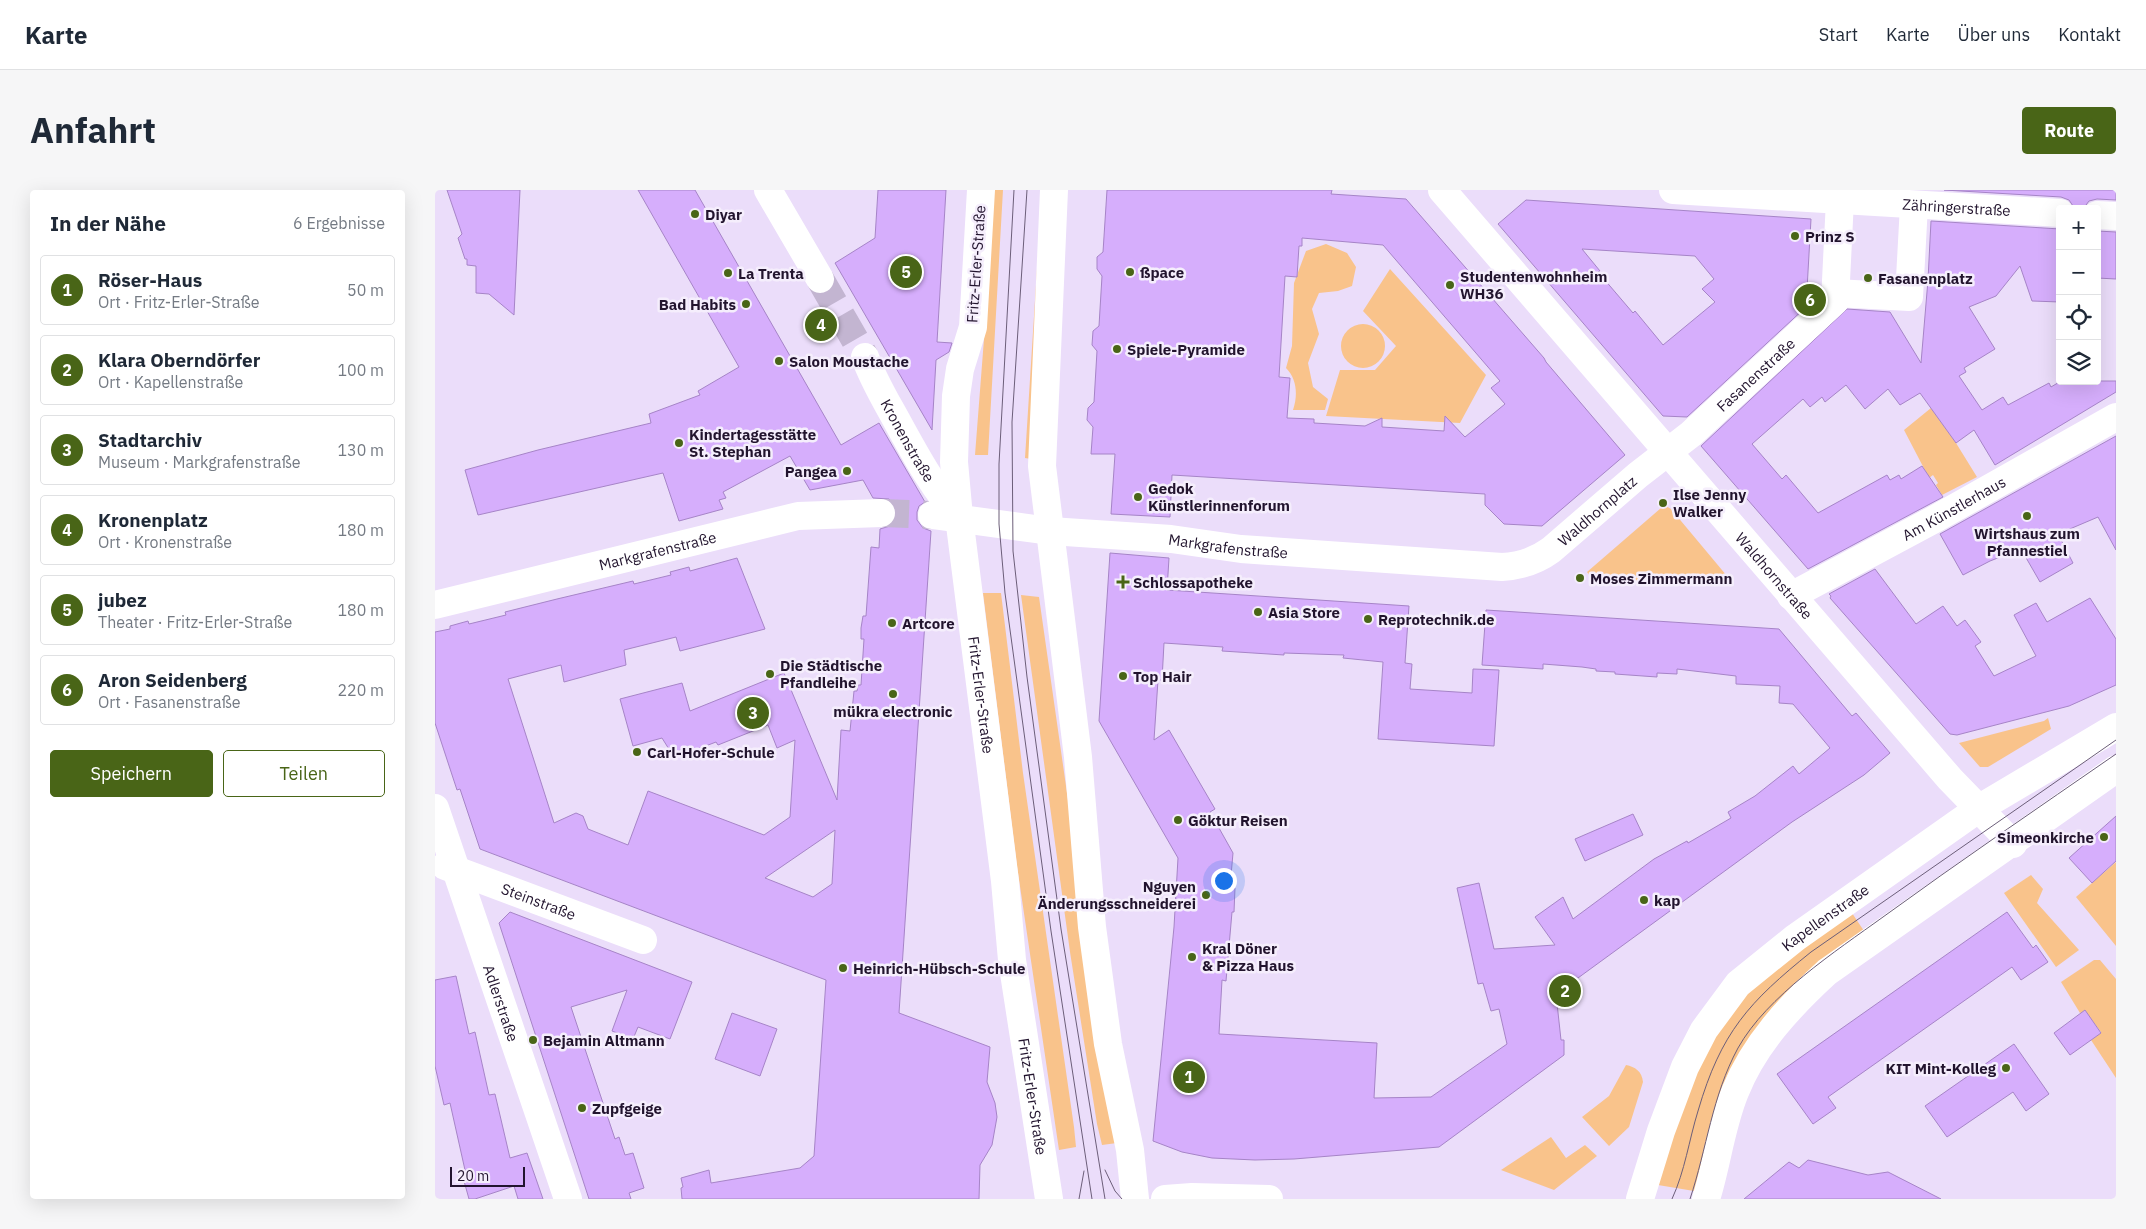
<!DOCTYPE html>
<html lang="de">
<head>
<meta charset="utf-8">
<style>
	:root { --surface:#fff; --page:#f6f6f7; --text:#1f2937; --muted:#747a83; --line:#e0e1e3; --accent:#496517 }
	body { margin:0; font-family:"IBM Plex Sans",sans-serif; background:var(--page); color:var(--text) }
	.controls { position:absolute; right:15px; top:15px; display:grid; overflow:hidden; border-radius:5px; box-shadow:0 5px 20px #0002 }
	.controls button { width:45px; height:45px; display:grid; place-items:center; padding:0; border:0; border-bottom:1px solid var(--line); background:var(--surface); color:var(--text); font:25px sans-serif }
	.scale { position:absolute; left:15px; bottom:12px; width:75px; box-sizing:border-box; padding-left:5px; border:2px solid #22142e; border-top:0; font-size:14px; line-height:18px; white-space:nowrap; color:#22142e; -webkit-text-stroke:4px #f5eefc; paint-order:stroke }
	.you { position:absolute; left:788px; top:690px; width:18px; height:18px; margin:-12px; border:4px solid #fff; border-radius:50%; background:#1a73e8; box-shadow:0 0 0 8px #1a73e833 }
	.badge { display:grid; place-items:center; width:32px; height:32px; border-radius:50%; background:var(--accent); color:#fff; font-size:16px; font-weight:700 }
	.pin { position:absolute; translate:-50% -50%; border:2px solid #fff; box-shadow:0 1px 5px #0006 }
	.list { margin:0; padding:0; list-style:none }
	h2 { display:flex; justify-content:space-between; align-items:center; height:65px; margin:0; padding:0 20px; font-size:21px }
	h2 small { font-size:16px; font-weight:400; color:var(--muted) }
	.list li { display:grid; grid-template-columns:32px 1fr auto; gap:15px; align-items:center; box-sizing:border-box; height:70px; margin:0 10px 10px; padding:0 10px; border:1px solid var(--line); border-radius:5px }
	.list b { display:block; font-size:19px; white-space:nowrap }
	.list p { margin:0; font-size:16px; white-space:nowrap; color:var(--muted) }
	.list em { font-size:16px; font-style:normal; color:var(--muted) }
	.actions { display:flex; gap:10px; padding:15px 20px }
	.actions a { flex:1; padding:11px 0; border:1px solid var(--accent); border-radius:5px; text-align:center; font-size:18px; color:var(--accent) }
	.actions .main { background:var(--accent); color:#fff }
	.icon { flex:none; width:28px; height:28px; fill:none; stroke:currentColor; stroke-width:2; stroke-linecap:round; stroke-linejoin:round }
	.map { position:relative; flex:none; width:1681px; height:1009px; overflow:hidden; border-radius:5px }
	header { display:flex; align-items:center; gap:30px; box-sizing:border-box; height:70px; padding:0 25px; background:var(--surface); border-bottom:1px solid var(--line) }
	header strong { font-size:24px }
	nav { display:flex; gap:28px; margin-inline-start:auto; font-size:18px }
	.intro { display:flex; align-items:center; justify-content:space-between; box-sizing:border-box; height:120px; padding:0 30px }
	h1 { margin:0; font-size:35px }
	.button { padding:12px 22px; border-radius:5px; background:var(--accent); color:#fff; font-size:18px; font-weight:700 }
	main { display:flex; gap:30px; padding:0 30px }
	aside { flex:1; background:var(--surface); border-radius:5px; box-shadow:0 5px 20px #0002 }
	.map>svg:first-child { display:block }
	.green { fill:#f9c38b }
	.building { fill:#d6aefc; stroke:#a684c7; fill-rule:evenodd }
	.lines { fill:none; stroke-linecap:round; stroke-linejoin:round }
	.minor-tunnel { stroke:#c3b5d1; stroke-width:28; stroke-dasharray:28 14; stroke-linecap:butt }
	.minor { stroke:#fff; stroke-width:28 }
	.major { stroke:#fff; stroke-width:28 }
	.tram { stroke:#6c5e79; stroke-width:1 }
	.poi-dot { fill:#496517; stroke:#f5eefc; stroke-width:2 }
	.labels { text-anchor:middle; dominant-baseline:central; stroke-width:5; stroke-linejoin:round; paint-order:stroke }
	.street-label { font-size:15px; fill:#22142e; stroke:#f5eefc }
	.poi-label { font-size:15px; font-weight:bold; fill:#22142e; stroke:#f5eefc; text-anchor:start }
</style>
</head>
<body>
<header>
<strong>Karte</strong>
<nav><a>Start</a><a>Karte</a><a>Über uns</a><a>Kontakt</a></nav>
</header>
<div class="intro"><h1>Anfahrt</h1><a class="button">Route</a></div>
<main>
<aside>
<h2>In der Nähe<small>6 Ergebnisse</small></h2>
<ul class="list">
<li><span class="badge">1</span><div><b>Röser-Haus</b><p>Ort · Fritz-Erler-Straße</p></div><em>50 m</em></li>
<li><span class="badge">2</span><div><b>Klara Oberndörfer</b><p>Ort · Kapellenstraße</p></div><em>100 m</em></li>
<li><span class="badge">3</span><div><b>Stadtarchiv</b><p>Museum · Markgrafenstraße</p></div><em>130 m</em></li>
<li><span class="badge">4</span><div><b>Kronenplatz</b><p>Ort · Kronenstraße</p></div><em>180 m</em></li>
<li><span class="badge">5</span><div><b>jubez</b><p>Theater · Fritz-Erler-Straße</p></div><em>180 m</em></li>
<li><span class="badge">6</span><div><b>Aron Seidenberg</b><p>Ort · Fasanenstraße</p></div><em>220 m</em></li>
</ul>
<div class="actions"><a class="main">Speichern</a><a>Teilen</a></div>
</aside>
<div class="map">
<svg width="1681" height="1009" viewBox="0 0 1681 1009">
	<rect width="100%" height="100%" fill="#ebddfa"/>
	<path class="green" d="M 554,0 L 568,0 L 553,265 L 540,265 L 550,136 Z
		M 607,0 L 596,269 L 590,268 Z
		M 891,54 L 912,63 L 921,77 L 917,96 L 903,101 L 884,103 L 877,119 L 884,144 L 873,173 L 878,197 L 893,209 L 890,220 L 858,220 C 863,205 862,189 851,178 L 857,156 L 859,93 L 871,61 Z
		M 955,79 L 1051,185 L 1025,233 L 891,226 L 905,180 L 940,180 L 961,156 L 928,121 Z
		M906 156a22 22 0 1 1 44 0a22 22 0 1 1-44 0Z
		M 1496,218 L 1521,253 L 1542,287 L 1507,305 L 1501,295 L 1503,293 L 1498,285 L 1494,288 L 1469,240 Z
		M 1231,316 L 1236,319 L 1297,392 L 1293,396 L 1157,389 L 1152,382 L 1226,318 Z
		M 548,403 L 566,403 L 588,583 L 639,937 L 641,957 L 624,960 L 582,676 Z
		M 586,405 L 604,407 L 682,953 L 667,955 L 662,934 L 635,762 Z
		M 1613,528 L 1616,539 L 1553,577 L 1545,577 L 1524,553 L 1609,531 Z
		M 1681,672 L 1681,756 L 1641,707 Z
		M 1596,685 L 1608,699 L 1602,713 L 1644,760 L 1621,777 L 1569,703 Z
		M 1417,723 L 1429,741 L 1349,811 L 1265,1002 L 1223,995 C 1240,935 1263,861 1303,812 C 1334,775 1379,750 1417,723 Z
		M 1659,770 L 1665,770 L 1681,789 L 1681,888 L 1656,850 L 1666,842 L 1650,821 L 1645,823 L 1626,792 Z
		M 1191,875 C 1200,877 1207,881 1208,892 L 1194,937 L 1174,956 L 1147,927 L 1174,906 Z
		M 1116,947 L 1131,968 L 1150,955 L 1162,966 L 1119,1000 L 1066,980 Z"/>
	<path class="building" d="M 12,0 L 85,0 L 79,125 L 54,104 L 41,103 L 41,76 L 32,75 L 32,69 L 30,69 L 23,48 L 27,44 Z
		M 203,0 L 260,0 L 406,255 L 444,233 L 490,312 L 484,316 L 482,322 L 482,330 L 488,338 L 496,341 L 464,823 L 555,857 L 552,892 L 560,913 L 562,927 L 557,955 L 545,975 L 544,1009 L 247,1009 L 246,998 L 248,997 L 246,988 L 274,980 L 276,993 L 365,978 L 379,966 L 391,790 L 45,659 L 25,599 L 22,600 L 0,533 L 0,442 L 15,439 L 15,436 L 33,431 L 34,434 L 71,425 L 70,422 L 122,409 L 198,391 L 199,394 L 236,385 L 235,382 L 254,377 L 255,381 L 302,368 L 330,439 L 245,461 L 241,447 L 189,460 L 191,475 L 129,492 L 126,475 L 73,489 L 119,633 L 141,623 L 148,626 L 153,639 L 193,655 L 213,601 L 329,645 L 355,627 L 360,550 L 342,558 L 333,535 L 283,555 L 281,552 L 255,562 L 254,556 L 237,564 L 227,548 L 198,556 L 185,509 L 247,493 L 255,521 L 349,483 L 402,610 L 406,540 L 415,541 L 419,501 L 422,501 L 423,495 L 426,495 L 429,449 L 426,449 L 426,438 L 428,426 L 431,426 L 436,357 L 444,358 L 445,339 L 455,336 L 460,331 L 462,323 L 459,315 L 454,309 L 438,308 L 428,290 L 375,300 L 355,266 L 288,302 L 291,308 L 284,310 L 288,319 L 244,331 L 228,283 L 43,325 L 30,280 L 103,260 L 216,233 L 214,224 L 265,205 L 263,201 L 304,177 ZM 400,640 L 397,694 L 378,707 L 330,688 Z
		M 443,0 L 511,0 L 502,152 L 517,153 L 514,162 L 501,170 L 497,240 L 400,73 L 440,48 Z
		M 672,0 L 897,0 L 896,4 L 971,9 L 1109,168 L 1111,172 L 1190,265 L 1107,336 L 1069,334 L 1050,315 L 1050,304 L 737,285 L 735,327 L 676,324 L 680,264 L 656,264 L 658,237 L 652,230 L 653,218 L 659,212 L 662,161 L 657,155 L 658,141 L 664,136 L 667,86 L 662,79 L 662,67 L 668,62 ZM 867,48 L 948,55 L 1065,191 L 1056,198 L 1070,214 L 1030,247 L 1010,226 L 1009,241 L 947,237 L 947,228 L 930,236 L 879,233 L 879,229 L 852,228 L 855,188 L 844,187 L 850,86 L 862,87 L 864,56 L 867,56 Z
		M 1509,0 L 1681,0 L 1681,10 L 1662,9 L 1654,11 L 1648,19 L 1640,19 L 1634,10 L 1626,7 Z
		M 1091,10 L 1376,29 L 1371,117 L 1252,227 L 1228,226 L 1063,34 ZM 1147,59 L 1260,66 L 1279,89 L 1267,99 L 1280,112 L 1228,155 L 1200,121 L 1198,123 L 1163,82 L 1165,81 Z
		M 1496,31 L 1625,39 L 1625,112 L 1597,111 L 1585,76 L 1561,106 L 1534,117 L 1560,159 L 1529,178 L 1531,182 L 1524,186 L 1547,220 L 1568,207 L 1573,215 L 1614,193 L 1616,197 L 1626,191 L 1681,191 L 1681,202 L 1560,275 L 1539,240 L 1521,253 L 1485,203 L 1465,215 L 1453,199 L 1430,219 L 1411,195 L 1390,212 L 1387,207 L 1375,217 L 1368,209 L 1317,254 L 1347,289 L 1351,285 L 1383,323 L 1452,285 L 1455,290 L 1464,285 L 1466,289 L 1487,276 L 1508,307 L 1373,379 L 1266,256 L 1412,119 L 1455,122 L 1486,173 L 1493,90 Z
		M 1662,41 L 1681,42 L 1681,89 L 1662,88 Z
		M 1681,246 L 1681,360 L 1663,327 L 1623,344 L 1638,373 L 1605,392 L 1586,359 L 1555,371 L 1528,385 L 1505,344 Z
		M 675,363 L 734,368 L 732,400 L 974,416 L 970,473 L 977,474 L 975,499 L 1037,503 L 1038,479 L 1064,480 L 1059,556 L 943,549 L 948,472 L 908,468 L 909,465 L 849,463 L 849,465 L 787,461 L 788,457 L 729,453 L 727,490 L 723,490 L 719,550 L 734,540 L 780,619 L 775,622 L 798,663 L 795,697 L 800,698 L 799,722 L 797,722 L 791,791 L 787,790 L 784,844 L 942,853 L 939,908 L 996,907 L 1072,854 L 1064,819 L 1056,821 L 1048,793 L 1043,794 L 1022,698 L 1044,693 L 1059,759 L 1120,755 L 1100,727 L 1128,707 L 1138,729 L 1219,669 L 1252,651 L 1253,653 L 1296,628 L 1293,622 L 1320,606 L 1358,576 L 1364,584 L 1395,558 L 1358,514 L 1344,513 L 1345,496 L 1301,494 L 1301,486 L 1242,479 L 1242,484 L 1222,483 L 1222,487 L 1180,484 L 1180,482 L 1161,481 L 1161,479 L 1147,477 L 1108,474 L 1108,479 L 1047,475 L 1051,420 L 1344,439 L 1417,526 L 1421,523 L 1455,563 L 1429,585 L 1357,632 L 1121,804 L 1126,850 L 1129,850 L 1129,865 L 1004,957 L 859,969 L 820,970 L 777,968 L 747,962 L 718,951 L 739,737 L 743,668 L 664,531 Z
		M 1440,379 L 1481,434 L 1508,416 L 1522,436 L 1530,430 L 1546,452 L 1540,456 L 1559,486 L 1601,466 L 1579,425 L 1601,413 L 1612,432 L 1655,408 L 1681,449 L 1681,495 L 1634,516 L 1522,545 L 1515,544 L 1395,408 L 1396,406 L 1394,404 Z
		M 1198,624 L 1208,645 L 1150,671 L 1140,649 Z
		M 1681,626 L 1681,671 L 1657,693 L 1634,668 Z
		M 75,722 L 257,792 L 235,849 L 203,837 L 198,849 L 177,841 L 192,800 L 136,817 L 180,949 L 184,947 L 190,965 L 198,963 L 209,998 L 194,1003 L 196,1009 L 154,1009 L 64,733 Z
		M 1572,722 L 1598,758 L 1601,755 L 1613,772 L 1586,790 L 1577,777 L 1393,907 L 1401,918 L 1378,934 L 1342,884 Z
		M 21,786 L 34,844 L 40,842 L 54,905 L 60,904 L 75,968 L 92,963 L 108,1009 L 83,1009 L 79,996 L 40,1009 L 34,1009 L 29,991 L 32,989 L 15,913 L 9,915 L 0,876 L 0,790 Z
		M 1650,820 L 1666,843 L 1635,865 L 1619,843 Z
		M 297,823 L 342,839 L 325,886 L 280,869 Z
		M 1579,854 L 1614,904 L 1591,921 L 1578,902 L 1512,947 L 1490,916 Z
		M 1373,970 L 1433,985 L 1453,982 L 1506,1009 L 1309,1009 L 1354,972 L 1364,978 Z"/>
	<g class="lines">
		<path class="minor-tunnel" d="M 385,89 L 430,167
			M 446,323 L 497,325"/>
		<g class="minor">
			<path d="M 333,0 L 385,89"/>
			<path id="s1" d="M 1007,0 L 1515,589 L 1578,654"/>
			<path id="s2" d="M 1238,0 L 1625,23"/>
			<path d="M 1662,25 L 1681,26"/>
			<path d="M 1400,103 L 1474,107 L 1479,15"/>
			<path id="s3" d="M 430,167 C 438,190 451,211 463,233 C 481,266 499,299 524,327"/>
			<path id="s4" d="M 497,325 L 615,341 L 736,349 L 806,359 L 1067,377 C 1086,376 1101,371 1116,360 L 1203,285 L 1256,244 L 1400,111 L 1405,10"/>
			<path id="s5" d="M 1356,406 L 1498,330 L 1681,227"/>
			<path id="s6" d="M 0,415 L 363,326 L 446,323"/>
			<path id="s7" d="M 0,618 L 133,1009"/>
			<path id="s8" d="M 10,676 L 208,750"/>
		</g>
		<g class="major">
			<path id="s9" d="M 546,0 L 538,137 L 525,179 L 521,206 L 519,272 L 524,327 L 570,691 L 577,770 L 614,1009"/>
			<path d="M 619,0 L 607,276 L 643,567 L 657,737 L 673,854 L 695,960 L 700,1009"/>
			<path d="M 730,1009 L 757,1007 L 834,1009"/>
			<path id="s10" d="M 1205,1009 L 1226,941 L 1250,877 L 1269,840 L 1303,794 L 1360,748 L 1543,619 L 1681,537"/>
			<path d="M 1271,1009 C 1282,974 1286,936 1300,902 C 1319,854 1355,816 1392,782 L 1681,579"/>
		</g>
		<path class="tram" d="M 579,0 L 564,274 L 564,334 L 570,403 L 616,741 L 657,1009
			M 592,0 L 577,232 L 578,361 L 592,487 L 626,739 L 670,1009
			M 670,980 L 680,1001 L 687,1009
			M 644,1009 L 649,981
			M 1237,1009 C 1250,981 1254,950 1263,921 C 1286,842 1314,812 1376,762 L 1681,550
			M 1255,1009 C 1272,958 1277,906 1303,858 C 1332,806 1401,761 1448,727 C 1525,671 1603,618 1681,564"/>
	</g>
	<g class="poi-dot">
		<circle cx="260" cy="24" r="5"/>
		<circle cx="1360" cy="46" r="5"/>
		<circle cx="695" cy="82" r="5"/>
		<circle cx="293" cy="83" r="5"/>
		<circle cx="1433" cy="88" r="5"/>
		<circle cx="1015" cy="95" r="5"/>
		<circle cx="311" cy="114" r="5"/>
		<circle cx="682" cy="159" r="5"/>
		<circle cx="344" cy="171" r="5"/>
		<circle cx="244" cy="253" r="5"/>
		<circle cx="412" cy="281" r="5"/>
		<circle cx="703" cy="307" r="5"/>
		<circle cx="1228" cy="313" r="5"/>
		<circle cx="1592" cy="326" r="5"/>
		<circle cx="1145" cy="388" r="5"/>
		<path d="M685.5 384.5h5v5h5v5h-5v5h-5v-5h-5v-5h5z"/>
		<circle cx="823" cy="422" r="5"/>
		<circle cx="933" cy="429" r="5"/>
		<circle cx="457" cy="433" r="5"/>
		<circle cx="335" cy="484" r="5"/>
		<circle cx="688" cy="486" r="5"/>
		<circle cx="458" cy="504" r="5"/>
		<circle cx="202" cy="562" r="5"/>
		<circle cx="743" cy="630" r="5"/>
		<circle cx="1669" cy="647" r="5"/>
		<circle cx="771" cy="705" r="5"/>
		<circle cx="1209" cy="710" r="5"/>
		<circle cx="757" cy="767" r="5"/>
		<circle cx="408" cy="778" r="5"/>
		<circle cx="98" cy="850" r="5"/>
		<circle cx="1571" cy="878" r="5"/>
		<circle cx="147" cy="918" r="5"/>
	</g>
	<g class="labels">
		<g class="street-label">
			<text stroke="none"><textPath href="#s2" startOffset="284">Zähringerstraße</textPath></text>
			<text transform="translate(541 74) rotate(-86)">Fritz-Erler-Straße</text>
			<text stroke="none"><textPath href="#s4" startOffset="895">Fasanenstraße</textPath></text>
			<text stroke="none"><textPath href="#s3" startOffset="94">Kronenstraße</textPath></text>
			<text stroke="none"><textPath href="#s5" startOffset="185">Am Künstlerhaus</textPath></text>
			<text stroke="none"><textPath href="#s4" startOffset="686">Waldhornplatz</textPath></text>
			<text stroke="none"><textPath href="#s4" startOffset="298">Markgrafenstraße</textPath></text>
			<text stroke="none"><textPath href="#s6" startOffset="229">Markgrafenstraße</textPath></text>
			<text stroke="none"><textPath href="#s1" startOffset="509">Waldhornstraße</textPath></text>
			<text stroke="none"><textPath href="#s9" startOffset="509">Fritz-Erler-Straße</textPath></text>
			<text stroke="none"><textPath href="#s8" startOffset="100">Steinstraße</textPath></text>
			<text stroke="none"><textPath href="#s10" startOffset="348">Kapellenstraße</textPath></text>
			<text stroke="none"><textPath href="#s7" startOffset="206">Adlerstraße</textPath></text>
			<text stroke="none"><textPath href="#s9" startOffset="914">Fritz-Erler-Straße</textPath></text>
		</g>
		<g class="poi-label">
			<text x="270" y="24">Diyar</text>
			<text x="1370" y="46">Prinz S</text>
			<text x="705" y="82">ßpace</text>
			<text x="303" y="83">La Trenta</text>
			<text x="1025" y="86">Studentenwohnheim<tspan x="1025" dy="17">WH36</tspan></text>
			<text x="1443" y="88">Fasanenplatz</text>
			<text x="301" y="114" text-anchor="end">Bad Habits</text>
			<text x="692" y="159">Spiele-Pyramide</text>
			<text x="354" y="171">Salon Moustache</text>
			<text x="254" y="244">Kindertagesstätte<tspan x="254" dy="17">St. Stephan</tspan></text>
			<text x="402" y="281" text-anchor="end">Pangea</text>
			<text x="713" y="298">Gedok<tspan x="713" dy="17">Künstlerinnenforum</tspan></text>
			<text x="1238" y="304">Ilse Jenny<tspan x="1238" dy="17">Walker</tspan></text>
			<text x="1592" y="343" text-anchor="middle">Wirtshaus zum<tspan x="1592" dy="17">Pfannestiel</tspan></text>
			<text x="1155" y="388">Moses Zimmermann</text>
			<text x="698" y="392">Schlossapotheke</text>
			<text x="833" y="422">Asia Store</text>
			<text x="943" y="429">Reprotechnik.de</text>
			<text x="467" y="433">Artcore</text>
			<text x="345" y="475">Die Städtische<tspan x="345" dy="17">Pfandleihe</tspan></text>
			<text x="698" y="486">Top Hair</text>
			<text x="458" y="521" text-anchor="middle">mükra electronic</text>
			<text x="212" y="562">Carl-Hofer-Schule</text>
			<text x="753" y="630">Göktur Reisen</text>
			<text x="1659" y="647" text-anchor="end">Simeonkirche</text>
			<text x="761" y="696" text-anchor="end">Nguyen<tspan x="761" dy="17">Änderungsschneiderei</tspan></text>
			<text x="1219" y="710">kap</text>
			<text x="767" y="758">Kral Döner<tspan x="767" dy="17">&amp; Pizza Haus</tspan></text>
			<text x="418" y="778">Heinrich-Hübsch-Schule</text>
			<text x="108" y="850">Bejamin Altmann</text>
			<text x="1561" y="878" text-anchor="end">KIT Mint-Kolleg</text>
			<text x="157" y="918">Zupfgeige</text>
		</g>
	</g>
</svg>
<div class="controls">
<button>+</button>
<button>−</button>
<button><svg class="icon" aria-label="locate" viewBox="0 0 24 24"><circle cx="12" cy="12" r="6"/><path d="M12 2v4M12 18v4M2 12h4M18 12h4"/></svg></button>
<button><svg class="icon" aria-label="layers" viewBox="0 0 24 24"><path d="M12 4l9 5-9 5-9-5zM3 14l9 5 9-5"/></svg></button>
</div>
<div class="scale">20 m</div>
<div class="you"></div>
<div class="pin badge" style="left:754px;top:887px">1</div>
<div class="pin badge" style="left:1130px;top:801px">2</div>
<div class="pin badge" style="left:318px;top:523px">3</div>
<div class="pin badge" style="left:386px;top:135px">4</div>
<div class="pin badge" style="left:471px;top:82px">5</div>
<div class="pin badge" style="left:1375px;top:110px">6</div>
</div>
</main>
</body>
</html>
